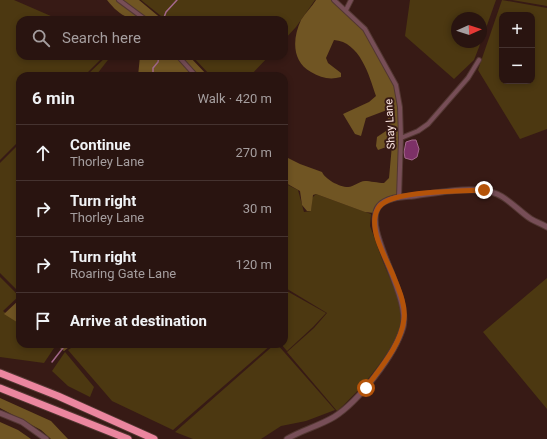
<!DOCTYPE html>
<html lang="en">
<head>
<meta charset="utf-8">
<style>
	:root { --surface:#291410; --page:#35211e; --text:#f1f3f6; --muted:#a59e9f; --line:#453330 }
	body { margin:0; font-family:Roboto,sans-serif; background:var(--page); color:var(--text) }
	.controls { position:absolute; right:12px; top:12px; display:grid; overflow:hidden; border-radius:8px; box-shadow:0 2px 6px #0003 }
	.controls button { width:36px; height:36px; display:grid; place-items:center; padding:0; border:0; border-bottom:1px solid var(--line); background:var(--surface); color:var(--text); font:20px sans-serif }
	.compass { position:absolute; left:451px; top:12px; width:36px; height:36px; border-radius:50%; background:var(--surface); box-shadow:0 2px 6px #0003; rotate:87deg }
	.stop { position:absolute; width:12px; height:12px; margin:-9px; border:3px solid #b45309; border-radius:50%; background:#fff }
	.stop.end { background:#b45309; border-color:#fff; box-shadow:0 1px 4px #0008 }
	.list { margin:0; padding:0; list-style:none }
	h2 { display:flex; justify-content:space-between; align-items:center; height:52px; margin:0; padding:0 16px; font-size:17px }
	h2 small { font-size:13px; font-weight:400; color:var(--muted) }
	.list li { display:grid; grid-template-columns:26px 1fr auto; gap:12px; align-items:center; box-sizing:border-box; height:56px; padding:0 16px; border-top:1px solid var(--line) }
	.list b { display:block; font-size:15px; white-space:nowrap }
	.list p { margin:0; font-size:13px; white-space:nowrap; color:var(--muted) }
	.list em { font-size:13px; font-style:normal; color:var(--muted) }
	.icon { flex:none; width:22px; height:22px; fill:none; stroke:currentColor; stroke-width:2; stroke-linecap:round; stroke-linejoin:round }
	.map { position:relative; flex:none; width:547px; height:439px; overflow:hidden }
	.search { position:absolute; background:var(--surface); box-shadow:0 2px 6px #0003; left:16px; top:16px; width:272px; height:44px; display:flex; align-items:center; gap:10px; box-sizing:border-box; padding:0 14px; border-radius:12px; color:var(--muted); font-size:15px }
	.panel { position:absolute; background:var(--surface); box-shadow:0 2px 6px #0003; left:16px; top:72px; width:272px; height:276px; border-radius:12px }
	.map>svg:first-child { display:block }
	.green { fill:#4c3811; fill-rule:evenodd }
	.forest { fill:#705523 }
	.water { fill:#7d3167; stroke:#a4688c }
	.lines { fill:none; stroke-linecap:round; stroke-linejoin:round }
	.stream { stroke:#a4688c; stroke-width:1.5 }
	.minor-casing { stroke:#533732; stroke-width:6 }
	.tertiary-casing { stroke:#533732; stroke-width:7 }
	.motorway-casing { stroke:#533732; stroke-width:9 }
	.minor { stroke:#774e57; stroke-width:4 }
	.tertiary { stroke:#774e57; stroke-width:5 }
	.motorway { stroke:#eb869f; stroke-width:7 }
	.route { stroke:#b45309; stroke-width:5 }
	.labels { text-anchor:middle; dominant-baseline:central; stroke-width:4; stroke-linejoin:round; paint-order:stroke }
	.street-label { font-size:11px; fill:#fee8e4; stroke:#371a15 }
</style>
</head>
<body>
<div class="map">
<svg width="547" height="439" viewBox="0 0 547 439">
	<rect width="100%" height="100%" fill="#371a15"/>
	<path class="green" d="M 0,0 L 14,0 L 60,20 L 20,20 L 20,56 L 104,56 L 84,76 L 20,76 L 20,140 L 0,160 Z
		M 141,0 L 315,0 L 296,27 L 284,40 L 284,20 L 166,20 Z
		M 410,0 L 496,0 L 481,42 L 481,18 L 457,18 L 457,42 L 481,42 L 474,60 L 454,79 L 405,36 Z
		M 502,0 L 547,8 L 547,129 L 520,139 L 478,70 ZM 502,15 L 532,15 L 532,81 L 502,81 Z
		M 511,0 L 547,0 L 547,6 L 512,0 Z
		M 107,56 L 111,56 L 97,74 L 98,76 L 86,76 Z
		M 192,56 L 269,56 L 250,76 L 211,76 Z
		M 20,143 L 20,293 L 0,273 L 0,163 Z
		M 284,183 L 298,190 L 304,212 L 311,211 L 312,198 L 316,194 L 371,214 L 370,226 C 376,241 380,255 386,269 C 393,286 402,304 401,322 C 398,348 356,395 337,411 L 287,352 L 314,328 L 327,313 L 284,287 Z
		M 0,277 L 19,296 L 3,311 L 20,324 L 20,344 L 49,344 L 54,348 L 44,363 L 0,357 Z
		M 547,278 L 547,409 L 483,332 Z
		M 285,290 L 326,313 L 313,327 L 287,351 L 281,344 L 284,344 Z
		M 77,344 L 272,344 L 173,430 L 112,401 L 68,350 Z
		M 275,344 L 277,344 L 335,410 L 306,421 L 281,426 L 261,439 L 193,439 L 175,432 Z
		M 65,352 L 94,387 L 90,397 L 68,386 L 52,371 Z"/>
	<path class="forest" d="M 107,0 L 139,0 L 163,20 C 137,20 125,23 107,0 Z
		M 316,0 L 334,0 L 365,29 L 396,85 L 400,107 L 399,197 L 385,202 L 374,213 L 365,212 L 316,194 L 313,195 L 311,211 L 307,211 L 302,205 L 300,191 L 284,182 L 284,156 L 300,164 L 322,172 C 325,179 339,187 348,187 C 354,187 359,181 365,181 C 370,181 378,183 384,183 L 389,178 L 392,145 L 378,150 L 376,146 L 377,137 L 389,129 L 387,110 L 366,118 L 361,136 L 355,134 L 343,114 L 369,102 L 376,96 C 369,75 360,42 334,40 L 326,58 L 328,63 L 341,73 L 341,77 C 330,80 321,78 311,72 C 292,62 292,39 301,20 C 305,13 312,7 316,0 Z
		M 140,56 L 189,56 L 208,76 L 138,76 Z
		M 20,299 L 20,324 L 4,314 Z
		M 54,344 L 73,344 L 64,351 Z
		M 0,398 L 51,421 L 68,439 L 51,439 L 41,430 L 0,408 Z
		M 0,422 L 18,430 L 31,439 L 0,439 Z"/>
	<path class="water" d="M 412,140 L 416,140 L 419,149 L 417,157 L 412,160 L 405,158 L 404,152 L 406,142 Z"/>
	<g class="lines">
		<path class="stream" d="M 163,20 L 166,12 L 177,0
			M 159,56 L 158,62 L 153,68 L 153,76 L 160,76
			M 52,362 L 66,344"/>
		<defs>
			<path id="minor" d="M 119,0 L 146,20
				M 334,0 L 365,29 L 396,85 L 400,107 L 401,138 L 399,197
				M 346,10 L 351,0
				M 178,56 L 196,76
				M 401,138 L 418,131 L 428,124 L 468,78 L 479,60"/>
			<path id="tertiary" d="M 0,413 L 22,422 L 46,439
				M 287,439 C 302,430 319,426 334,417 C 358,402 395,355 403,327 C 411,294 361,228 379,206 C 387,197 402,197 413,196 C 436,193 475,185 497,194 C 509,199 520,212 531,219 C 536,222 542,224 547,227"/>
			<path id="motorway" d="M 0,373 L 58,396 L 154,439
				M 0,388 L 128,439"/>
		</defs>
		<use href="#minor" class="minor-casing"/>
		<use href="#tertiary" class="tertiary-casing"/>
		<use href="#motorway" class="motorway-casing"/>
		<use href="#minor" class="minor"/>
		<use href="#tertiary" class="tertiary"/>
		<use href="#motorway" class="motorway"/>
	</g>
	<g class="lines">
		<path class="route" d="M 366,388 C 381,367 401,345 404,319 C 406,304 398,288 393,275 C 386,258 372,236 375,217 C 376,210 379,205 385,202 C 403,191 461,191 484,190"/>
	</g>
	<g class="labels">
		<g class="street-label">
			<text transform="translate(390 124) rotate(-93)">Shay Lane</text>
		</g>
	</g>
</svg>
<div class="controls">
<button>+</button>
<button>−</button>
</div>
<svg class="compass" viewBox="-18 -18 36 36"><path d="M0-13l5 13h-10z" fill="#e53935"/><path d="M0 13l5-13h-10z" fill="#a59e9f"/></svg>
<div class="stop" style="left:366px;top:388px"></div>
<div class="stop end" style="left:484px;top:190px"></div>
<div class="search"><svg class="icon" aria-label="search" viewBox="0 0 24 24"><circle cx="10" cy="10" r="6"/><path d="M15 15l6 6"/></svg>Search here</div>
<section class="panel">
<h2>6 min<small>Walk · 420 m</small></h2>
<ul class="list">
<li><svg class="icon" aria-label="ahead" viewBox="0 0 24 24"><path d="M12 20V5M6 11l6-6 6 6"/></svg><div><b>Continue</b><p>Thorley Lane</p></div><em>270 m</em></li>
<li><svg class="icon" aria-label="right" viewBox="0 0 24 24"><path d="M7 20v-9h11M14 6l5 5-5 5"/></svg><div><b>Turn right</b><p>Thorley Lane</p></div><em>30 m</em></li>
<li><svg class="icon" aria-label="right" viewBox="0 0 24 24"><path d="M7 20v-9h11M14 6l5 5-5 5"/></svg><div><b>Turn right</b><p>Roaring Gate Lane</p></div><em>120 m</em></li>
<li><svg class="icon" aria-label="arrive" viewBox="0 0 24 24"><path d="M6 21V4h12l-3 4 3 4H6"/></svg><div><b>Arrive at destination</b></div></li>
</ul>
</section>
</div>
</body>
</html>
